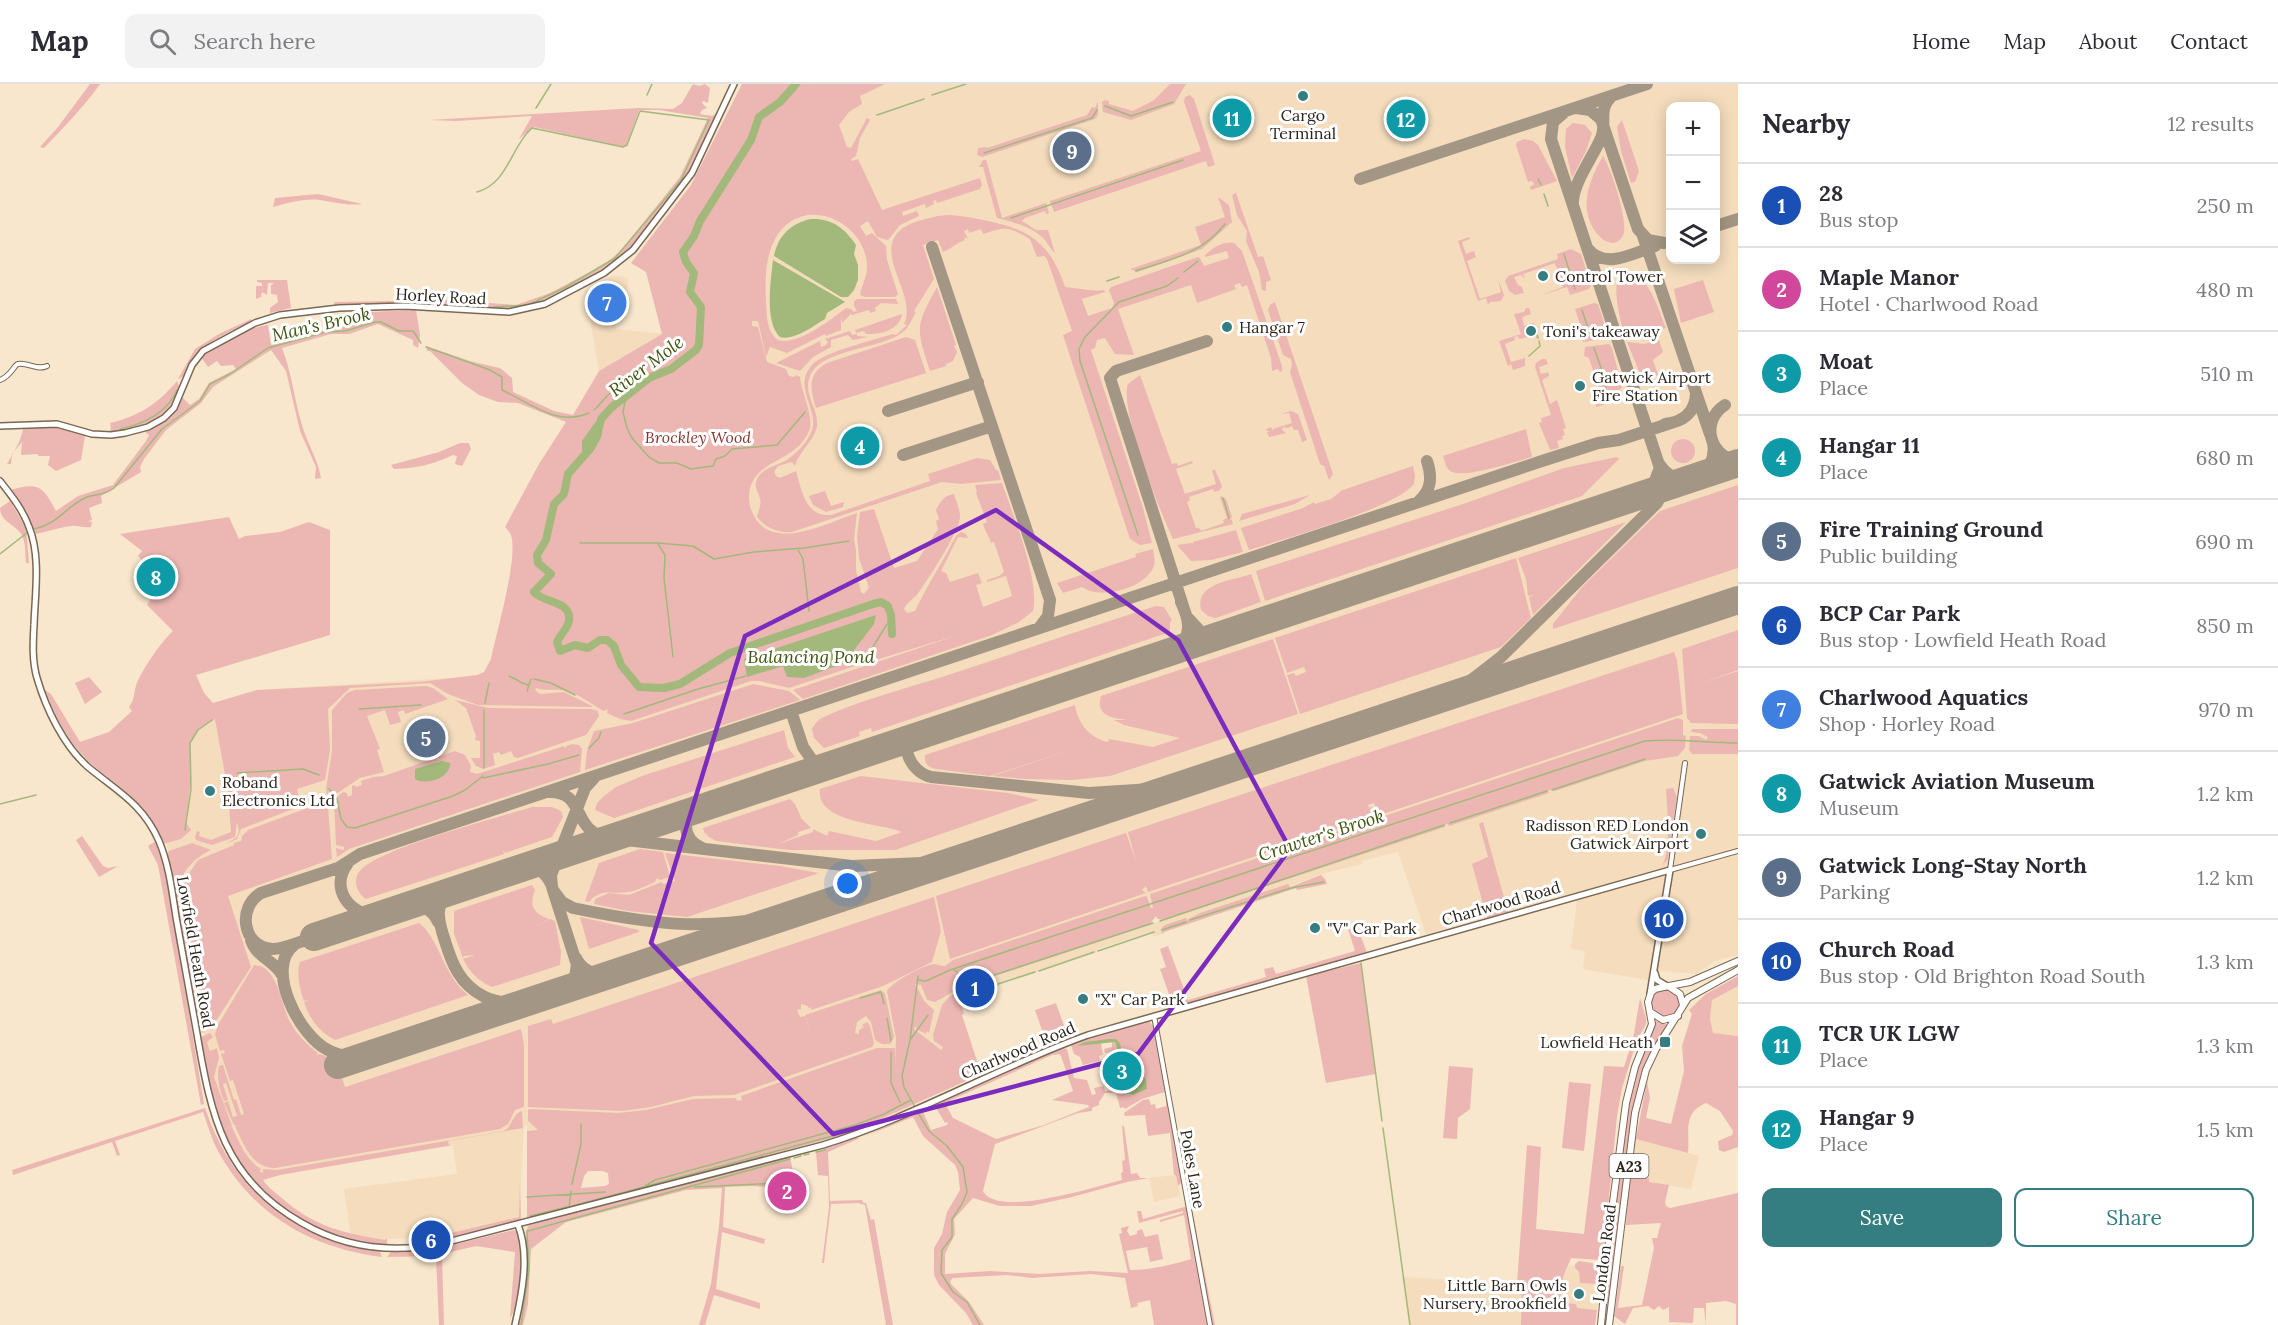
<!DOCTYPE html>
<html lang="en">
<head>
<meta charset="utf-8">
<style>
	:root { --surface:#fff; --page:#f2f2f3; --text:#2b2b33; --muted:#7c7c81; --line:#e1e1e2; --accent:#347d81 }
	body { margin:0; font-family:Lora,serif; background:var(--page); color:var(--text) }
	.controls { position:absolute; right:18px; top:18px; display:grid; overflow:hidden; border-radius:12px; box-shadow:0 3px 15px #0003 }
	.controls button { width:54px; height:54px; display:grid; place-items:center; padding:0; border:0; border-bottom:2px solid var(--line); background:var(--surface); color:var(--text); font:30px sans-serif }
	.you { position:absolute; left:848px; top:800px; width:21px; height:21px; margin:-15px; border:4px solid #fff; border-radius:50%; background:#1a73e8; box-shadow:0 0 0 9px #1a73e833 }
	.badge { display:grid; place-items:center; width:39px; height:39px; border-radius:50%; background:var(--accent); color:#fff; font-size:20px; font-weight:700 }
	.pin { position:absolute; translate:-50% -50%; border:3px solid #fff; box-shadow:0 2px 6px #0006 }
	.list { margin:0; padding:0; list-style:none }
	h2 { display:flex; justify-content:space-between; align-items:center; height:78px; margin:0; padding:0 24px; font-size:26px }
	h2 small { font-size:20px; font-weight:400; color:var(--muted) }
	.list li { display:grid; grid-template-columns:39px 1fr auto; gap:18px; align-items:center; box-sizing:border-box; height:84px; padding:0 24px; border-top:2px solid var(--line) }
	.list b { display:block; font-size:22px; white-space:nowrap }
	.list p { margin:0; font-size:20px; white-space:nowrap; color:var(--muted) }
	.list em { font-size:20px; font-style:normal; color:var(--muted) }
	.actions { display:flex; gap:12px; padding:18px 24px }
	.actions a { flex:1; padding:14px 0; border:2px solid var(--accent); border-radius:12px; text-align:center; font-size:21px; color:var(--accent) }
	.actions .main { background:var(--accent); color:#fff }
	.icon { flex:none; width:33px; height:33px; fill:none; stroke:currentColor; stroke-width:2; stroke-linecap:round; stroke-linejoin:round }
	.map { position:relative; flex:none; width:1738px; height:1241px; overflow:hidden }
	header { display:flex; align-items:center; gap:36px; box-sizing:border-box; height:84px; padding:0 30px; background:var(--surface); border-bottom:2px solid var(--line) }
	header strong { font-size:28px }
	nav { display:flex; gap:33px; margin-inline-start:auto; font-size:21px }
	.search { width:420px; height:54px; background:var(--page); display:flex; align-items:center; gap:15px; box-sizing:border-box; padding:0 21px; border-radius:12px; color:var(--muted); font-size:22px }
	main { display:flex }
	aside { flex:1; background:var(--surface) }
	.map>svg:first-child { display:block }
	.built { fill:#f4dcbd; fill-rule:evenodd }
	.green { fill:#ecb7b2; fill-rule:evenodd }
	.water { fill:#a2b97b }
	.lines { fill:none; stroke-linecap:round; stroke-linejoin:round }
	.stream { stroke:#a2b97b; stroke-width:1.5 }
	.river { stroke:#a2b97b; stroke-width:8 }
	.taxiway { stroke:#a49684; stroke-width:12 }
	.runway { stroke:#a49684; stroke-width:28 }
	.street-casing { stroke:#796852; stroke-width:6 }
	.secondary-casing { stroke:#796852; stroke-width:8 }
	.primary-casing { stroke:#796852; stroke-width:8 }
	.street { stroke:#fff; stroke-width:4 }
	.secondary { stroke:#fff; stroke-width:5 }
	.primary { stroke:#fff; stroke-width:6 }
	.marked { fill:none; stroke:#7b2cbf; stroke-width:4.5; stroke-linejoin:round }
	.poi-dot { fill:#347d81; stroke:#fff; stroke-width:2 }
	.labels { text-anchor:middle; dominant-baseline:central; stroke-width:6; stroke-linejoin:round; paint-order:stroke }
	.shield { fill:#fff; stroke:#6b665f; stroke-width:1.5 }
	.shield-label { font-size:15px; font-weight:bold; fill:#2b241b }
	.poi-label { font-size:16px; fill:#2b241b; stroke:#fff; text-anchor:start }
	.street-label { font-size:16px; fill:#2b241b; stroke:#fff }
	.park-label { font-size:16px; font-style:italic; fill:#8a3432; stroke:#fff }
	.water-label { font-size:18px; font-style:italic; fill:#415611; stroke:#fff }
</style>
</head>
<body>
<header>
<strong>Map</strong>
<div class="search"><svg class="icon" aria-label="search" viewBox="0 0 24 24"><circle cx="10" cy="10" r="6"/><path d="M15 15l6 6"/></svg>Search here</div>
<nav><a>Home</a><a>Map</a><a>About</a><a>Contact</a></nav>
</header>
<main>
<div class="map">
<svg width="1738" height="1241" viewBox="0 0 1738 1241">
	<rect width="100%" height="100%" fill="#f8e6cd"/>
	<path class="built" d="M 835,0 L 1738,0 L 1738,871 L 1715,877 L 1696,890 L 1650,886 L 1648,896 L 1583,885 L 1585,867 L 1571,865 L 1577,816 L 1574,809 L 1558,813 L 1555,809 L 1547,811 L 1547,817 L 1426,850 L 1398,768 L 1362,777 L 1362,780 L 1332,787 L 1161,846 L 1162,850 L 1154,853 L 1151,848 L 1097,865 L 1096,869 L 1000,899 L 999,902 L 994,904 L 964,910 L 952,923 L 975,993 L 688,1047 L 527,1047 L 527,1042 L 524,1042 L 519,1133 L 436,1152 L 388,1155 L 385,1157 L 351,1152 L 344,1105 L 457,1090 L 453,1061 L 278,1090 L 260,1096 L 234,1058 L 210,985 L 178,796 L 166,759 L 181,755 L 191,705 L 189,661 L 192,654 L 200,645 L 216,634 L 213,619 L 257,606 L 449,594 L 493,595 L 713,303 ZM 1670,22 L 1716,22 L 1716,176 L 1670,176 ZM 1681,670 L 1645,677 L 1552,705 L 1161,837 L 987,894 L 983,892 L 1623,679 Z
		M 613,191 L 628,194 L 627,206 L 623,206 L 616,245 L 663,250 L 599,287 L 585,207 Z
		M 1738,902 L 1738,952 L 1713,949 L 1710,935 L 1712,916 Z
		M 1636,1055 L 1699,1072 L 1691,1105 L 1649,1098 L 1649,1094 L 1630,1092 Z
		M 1176,1091 L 1180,1112 L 1154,1118 L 1149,1094 Z
		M 1569,1181 L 1575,1182 L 1576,1186 L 1579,1188 L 1580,1199 L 1599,1200 L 1597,1226 L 1576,1224 L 1560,1218 L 1563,1193 Z
		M 1402,1193 L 1522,1200 L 1521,1241 L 1409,1241 Z"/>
	<path class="green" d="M 90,0 L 100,0 C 84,23 64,43 44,64 L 40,63 L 58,43 Z
		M 693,0 L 699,2 L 705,0 L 710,4 L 708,19 L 703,17 L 702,19 L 707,24 L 702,26 L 700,30 L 713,32 L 714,30 L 715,33 L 685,95 L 636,161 L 612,182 L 547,218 L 517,226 L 335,223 L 334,218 L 447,216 L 516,221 L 550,209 L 607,179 L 622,165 L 680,93 L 708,34 L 659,26 L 639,26 L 627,61 L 623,63 L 534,43 L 519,55 L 532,32 L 456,37 L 429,36 L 638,24 L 673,25 L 682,19 Z
		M 742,0 L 885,0 L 860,12 L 862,20 L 849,28 L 839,41 L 847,63 L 851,64 L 867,34 L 870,36 L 860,54 L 856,72 L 851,75 L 852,77 L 858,75 L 882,126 L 980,94 L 982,101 L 980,105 L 937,119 L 936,116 L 933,117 L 934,120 L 926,124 L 925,120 L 902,128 L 903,132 L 917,127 L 919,132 L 900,141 L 888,156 L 877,153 L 868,137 L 860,142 L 866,152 L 872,149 L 886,162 L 887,176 L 898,210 L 895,213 L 865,213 L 860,211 C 862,200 868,191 867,180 C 864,136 801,108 775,155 C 765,174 765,196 766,218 C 767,231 766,247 778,256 C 798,262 830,236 846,224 L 851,225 L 854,228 L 857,227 L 854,222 L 854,217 L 857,215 L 896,215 L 898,220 L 881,219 L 875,224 L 876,227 L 870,229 L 869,226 L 852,231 L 849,229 L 850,231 L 842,239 L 841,231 L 841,246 L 826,252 L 825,250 L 787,269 L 770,263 L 766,273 L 758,237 L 752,237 L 752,242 L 758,243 L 767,278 L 786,285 L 789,292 L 794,293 L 796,291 L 800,293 C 801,308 815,334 809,347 C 798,373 772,374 757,391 C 749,400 747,414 751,425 C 767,472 826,439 857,429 L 854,455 L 856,466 L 856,486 L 861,508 L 864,510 L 869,504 L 859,474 L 857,452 L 860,428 L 874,425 L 894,484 L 917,477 L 938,445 L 936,437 L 939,435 L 936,426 C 941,417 943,412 954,410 C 956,417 960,425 960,433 C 960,447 928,495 919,508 C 914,515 907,518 904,525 L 907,529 L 915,527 C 927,502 943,477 956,452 L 961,448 L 966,450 L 968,454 L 958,453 L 941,487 L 946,489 L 950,498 L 978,489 L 982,499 L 976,501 L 983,523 L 1012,512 L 1006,492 L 987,498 L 987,496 L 999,492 L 1004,488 L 994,458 L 991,459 C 989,452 985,447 983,440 L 987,438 L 976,409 L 977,408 L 975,401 L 1002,399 C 1013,432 1040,495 1033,527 L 1019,538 L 992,551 L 803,615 L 793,606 L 958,551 L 869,578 L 866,576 L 869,573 L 867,571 L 863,575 L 854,570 L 851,574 L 861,580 L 789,604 L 759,597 L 751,597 L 631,637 L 620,635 L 607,629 L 608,625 L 604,627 C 592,621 580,610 565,607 C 555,604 547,608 536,604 L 535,606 L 540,610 L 564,608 L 594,623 L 478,621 L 448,610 L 430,599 L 350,604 L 328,625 L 330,666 L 325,696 L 297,705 L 301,722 L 241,745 L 237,755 L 226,760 L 237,753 L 239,747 L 237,738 L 235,753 L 212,761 L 196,756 L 195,753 L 197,747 L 200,748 L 199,752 L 211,756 L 231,748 L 228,707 L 215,635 L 198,646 L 190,659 L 191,695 L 186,739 L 191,746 L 181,755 L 163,760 C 152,736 138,718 118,701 C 104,690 90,681 79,667 C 64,650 53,626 45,606 L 51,610 L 80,658 L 109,648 L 132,627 L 129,623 C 134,616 133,614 135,606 C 138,590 161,558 173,547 L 147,521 L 157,504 L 158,493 L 138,472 L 142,467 L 120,450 L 229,433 L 239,455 L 245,452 L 280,448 L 309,438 L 330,446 L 330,551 L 196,591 L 204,609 L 213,619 L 257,606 L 419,598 L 477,591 L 484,588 L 491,575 C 497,546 516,482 512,455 C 511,450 509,447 505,443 L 539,380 L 566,338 L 518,319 L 498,318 L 479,311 L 462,299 L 430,267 L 427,267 L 426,262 L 473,278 L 500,284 L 512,294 L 513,308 L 554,327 L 573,331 L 599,287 L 662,250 L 646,188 L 631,179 L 691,101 Z
		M 1170,0 L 1186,0 L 1174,20 L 1131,36 L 1103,28 L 1102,18 L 1105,16 L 1109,17 L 1109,20 L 1133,27 L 1154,16 Z
		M 1190,11 L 1194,15 L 1215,81 L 1208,83 L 1206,77 L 1054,128 L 1050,117 L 1201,67 L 1184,18 L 1185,13 Z
		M 1098,17 L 1098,31 L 1095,35 L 982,73 L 977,71 L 978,64 L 986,63 L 987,64 L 1087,31 L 1092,23 L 1095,24 Z
		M 1622,36 L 1639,87 L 1635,98 L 1631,99 L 1621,67 L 1617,43 Z
		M 1573,39 L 1585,41 L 1592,49 L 1586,67 L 1572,94 L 1565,63 L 1566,45 Z
		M 1524,55 L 1533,57 L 1538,61 L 1557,97 L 1531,106 L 1530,103 L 1534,100 L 1532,97 L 1528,98 L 1516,61 L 1517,58 Z
		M 1603,72 C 1612,86 1627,134 1624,149 C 1622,155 1619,157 1614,159 C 1606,159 1600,154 1595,147 C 1578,122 1590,95 1603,72 Z
		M 983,76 L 986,76 L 988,82 L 1002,134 L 1046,119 L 1049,129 L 1046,130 L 1045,127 L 1025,134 L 1022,137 L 1036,146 L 1048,146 L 1055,169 C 1051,166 1047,158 1044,155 C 1032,143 1013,138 997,134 L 983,83 L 979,83 Z
		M 1236,109 L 1258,173 L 1263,172 L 1271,196 L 1266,198 L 1266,207 L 1262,206 L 1259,188 L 1246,157 L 1247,147 L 1237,131 L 1232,111 Z
		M 318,110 L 362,120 C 347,122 335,118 320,116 C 304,114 288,119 273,123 L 275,114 Z
		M 1218,113 L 1229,121 L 1232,138 L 1202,165 L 1137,188 L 1130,185 L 1201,161 L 1195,143 L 1225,133 Z
		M 950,131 C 963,132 976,134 988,137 C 1031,146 1051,161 1065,203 C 1079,204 1091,208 1104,206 L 1105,208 L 1082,215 L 1088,232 L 1112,224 L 1114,219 L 1109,206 L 1111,203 L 1198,173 L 1200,174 L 1204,182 L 1229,174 L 1227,167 L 1205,173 L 1205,171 C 1215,163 1221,158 1234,159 L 1242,167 L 1282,282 L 1282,287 L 1280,288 L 1278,285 L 1272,287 L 1271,274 L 1247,201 L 1242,203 L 1240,199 L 1234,201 L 1236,205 L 1197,219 L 1191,201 L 1118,225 L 1134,271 L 1115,270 L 1105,254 L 1097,256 L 1095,264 L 1091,266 L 1143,424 L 1152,459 L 1140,461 L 1130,455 L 1063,251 L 1072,247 L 1047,175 L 1044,172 L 1037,173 L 1030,155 C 1008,143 1008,142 983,150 L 981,145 L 969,149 L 968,145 L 964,147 L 968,155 L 964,153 L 965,156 C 956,159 951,165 943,168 L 938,156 L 923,161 L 934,195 L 914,227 L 916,228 C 912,235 909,243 903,248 C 881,265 826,265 812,288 C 800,308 819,323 817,342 C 815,356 799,367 795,382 L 792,378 L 778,382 L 774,388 L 776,392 L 780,394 L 796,387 C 802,407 805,433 831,431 L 930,397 L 928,390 L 977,374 L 990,376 L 996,386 L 998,386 L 1001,396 L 961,400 L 942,398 L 792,448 C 777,449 766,444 757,433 C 758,427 762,421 760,415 C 759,410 754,403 756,398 C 759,385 776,382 785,377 C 795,371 808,358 812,346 C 819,325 792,303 812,281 C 823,268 874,256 893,250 L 896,251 L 907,241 L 904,240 C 920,207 858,157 918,137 C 929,134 939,131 950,131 Z
		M 1469,153 L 1470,155 L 1462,158 L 1466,170 L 1474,167 L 1476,173 L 1467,177 L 1480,215 L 1501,208 L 1498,195 L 1504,211 L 1501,217 L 1490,218 L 1488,221 L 1486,214 L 1478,217 L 1458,157 Z
		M 1571,165 L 1581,170 L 1591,201 L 1589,205 L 1570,211 L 1567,203 L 1539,212 L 1563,203 L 1555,179 L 1523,190 L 1525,195 L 1521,191 L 1514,193 L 1518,201 L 1522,203 L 1524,209 L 1515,211 L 1509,207 L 1505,197 L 1508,192 L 1558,175 L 1557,170 Z
		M 1631,187 C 1651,198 1658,224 1666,244 L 1656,247 L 1657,251 L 1645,253 L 1642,247 L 1637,248 L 1636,252 L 1625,254 C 1622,240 1604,186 1631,187 Z
		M 257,196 L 287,196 L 291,224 L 270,229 L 270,224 L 278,218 L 277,211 L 271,210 L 271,201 L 274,199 L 268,199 L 267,211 L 262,208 L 261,213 L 256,215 L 256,202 L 262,202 L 262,199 L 257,198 Z
		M 1703,196 L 1714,228 L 1681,239 L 1674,205 Z
		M 937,203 L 956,261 L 954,262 L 957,268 L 953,277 L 946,280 L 946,282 L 930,287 C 916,244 915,243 937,203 Z
		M 1275,218 L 1333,390 L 1329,396 L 1324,382 L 1320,380 L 1290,288 L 1292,280 L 1291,275 L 1283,271 L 1268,226 L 1270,221 Z
		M 1594,219 L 1598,220 L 1609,254 L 1583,258 C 1582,245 1579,237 1575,225 Z
		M 1526,224 L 1529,224 L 1531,230 L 1522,233 L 1524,242 L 1534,239 L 1539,254 L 1537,255 L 1534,250 L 1533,252 L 1519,255 L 1518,252 L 1514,253 L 1515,256 L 1505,260 L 1511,278 L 1525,274 L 1525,282 L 1513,286 L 1511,280 L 1508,282 L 1499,257 L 1521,250 L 1514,230 L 1524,228 Z
		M 416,226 L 420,251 L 418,264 L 413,261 L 413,256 L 378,240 L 349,250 L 331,250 L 282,264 C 292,289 294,315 302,341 C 307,359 318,375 321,394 L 315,395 L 316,383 L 300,347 L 286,287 L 271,266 L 213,303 L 201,319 L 166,346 L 144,375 L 140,383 L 141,388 L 101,412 L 102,419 L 89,424 L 92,436 L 88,437 L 92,438 L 91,443 C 82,444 77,441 71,442 C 60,443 47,448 36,450 L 26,430 L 10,406 C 38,398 43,402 56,427 L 78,412 L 113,401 L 146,357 L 149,351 L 144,347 L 168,334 L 178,325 L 182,313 L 190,321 L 199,315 L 209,299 L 236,285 L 233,281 L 221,282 L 217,277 L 208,283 L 201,273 C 218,259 246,244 268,241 L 271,261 L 301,254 L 324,246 L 370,238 L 369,228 Z
		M 902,230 C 900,246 880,251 866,250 L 864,247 L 856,249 L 855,246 Z
		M 251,235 L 251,238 C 235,246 211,254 200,269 C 193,278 190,291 178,295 L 195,265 L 219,250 Z
		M 850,247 L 852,251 L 857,250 L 857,252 L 868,253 L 853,256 L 848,251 L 831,256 L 831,263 L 813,273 L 800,287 L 776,279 L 820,257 L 821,263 L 826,261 L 828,258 L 825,255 Z
		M 906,253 L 915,256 L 926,289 L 816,324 C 810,305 807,290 827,279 Z
		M 1659,256 L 1663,268 L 1653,276 L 1658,291 L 1643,297 L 1627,258 L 1644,260 Z
		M 1609,260 L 1612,264 L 1622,303 L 1609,319 L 1596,323 L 1597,316 L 1602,314 L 1589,274 L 1584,272 L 1585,263 Z
		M 1542,275 L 1546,275 L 1548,280 L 1539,283 L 1541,290 L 1548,288 L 1549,292 L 1542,296 L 1550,320 L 1557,316 L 1566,344 L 1563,345 L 1565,351 L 1562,352 L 1563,355 L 1557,357 L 1559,364 L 1550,366 L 1539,339 L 1542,338 L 1541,334 L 1551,331 L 1535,283 L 1536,279 Z
		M 1140,291 L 1172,380 L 1177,379 L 1178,382 L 1192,377 L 1193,379 L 1176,385 L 1185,410 L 1216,400 L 1212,386 L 1215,386 L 1222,402 L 1220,406 L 1214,408 L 1213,405 L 1189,413 L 1190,416 L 1187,418 L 1196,444 L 1199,444 L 1201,447 L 1224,439 L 1223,436 L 1227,434 L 1220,413 L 1221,412 L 1226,415 L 1232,433 L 1230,435 L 1232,436 L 1233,440 L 1173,455 C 1160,427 1119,327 1128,300 Z
		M 177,297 L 181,307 C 168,336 139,347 109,349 L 111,344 L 110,339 C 139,332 158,320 177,297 Z
		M 1291,327 L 1298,330 L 1307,356 L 1302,358 L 1298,346 L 1294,346 L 1292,342 L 1288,344 L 1283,343 L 1282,346 L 1286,349 L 1269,353 L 1267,348 L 1270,347 L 1267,347 L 1266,345 L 1271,343 L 1273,347 L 1273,345 L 1292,339 L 1289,329 L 1281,330 Z
		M 59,342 L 89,352 L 85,352 L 81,376 L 56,387 L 48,381 L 50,372 L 38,372 L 38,370 L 21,371 L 22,358 L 12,370 L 11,380 L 7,380 C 13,369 21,357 23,345 Z
		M 1526,345 L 1532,373 C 1517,377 1466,394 1452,388 C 1446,385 1445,378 1443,372 Z
		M1671 367a12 12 0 1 1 24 0a12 12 0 1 1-24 0Z
		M 460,359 L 469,359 L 471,365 L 462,382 L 455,380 L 457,372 L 453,371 C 431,381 418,384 394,385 L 391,381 L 439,368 Z
		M 1617,373 L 1619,375 L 1582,412 L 1265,517 L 1256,487 L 1466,419 L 1564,384 Z
		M 1413,382 L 1415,392 L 1414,400 C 1396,424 1283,455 1249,466 L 1241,444 L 1303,424 L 1314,418 L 1315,420 L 1331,415 L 1340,408 L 1340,407 Z
		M 1738,401 L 1738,484 L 1553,545 L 1553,540 L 1582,503 L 1660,427 Z
		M 825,407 L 831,422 L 844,418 L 843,423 L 826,428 L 813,421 L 809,412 Z
		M 1310,411 L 1295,420 L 1239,437 L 1242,430 Z
		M 10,417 L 26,444 L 29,479 L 26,479 C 25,472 26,461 23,454 C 19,441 0,439 0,424 Z
		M 1626,438 L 1533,531 L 1529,513 L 1534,511 L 1528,512 L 1526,495 L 1518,474 Z
		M 1236,446 L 1243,468 L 1211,476 L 1191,477 L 1177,461 L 1192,459 L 1193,460 L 1193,458 Z
		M 1153,465 C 1154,471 1156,479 1153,484 C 1143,505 1100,516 1082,503 L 1063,509 L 1057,499 L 1136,473 L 1135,470 Z
		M 1516,474 L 1531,534 L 1501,563 L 1300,630 L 1287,591 L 1294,589 L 1296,592 L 1306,588 L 1304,583 L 1287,589 L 1275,554 Z
		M 1251,490 L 1261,518 L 1216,534 L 1208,532 L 1201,526 C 1194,498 1236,496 1251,490 Z
		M 1156,522 L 1164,523 L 1172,536 L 1170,538 L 1170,546 L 1167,549 L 872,648 L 871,644 L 859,648 L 860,652 L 824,664 L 814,654 L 812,645 C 815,640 818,635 824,633 C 863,615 905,605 945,592 C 1016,569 1088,543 1156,522 Z
		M 1738,546 L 1738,586 L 1701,599 L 1738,587 L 1738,640 L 1691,639 L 1687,634 L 1682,565 Z
		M 1273,555 L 1298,630 L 1110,692 L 1072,696 L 1025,695 L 992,692 L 1080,663 L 990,692 L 936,685 C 928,683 924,680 925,671 L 1075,621 C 1078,640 1090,654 1108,658 L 1109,655 L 1153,663 L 1180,654 L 1124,641 L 1114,636 L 1128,636 C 1114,634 1095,633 1101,612 Z
		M 1674,568 L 1677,576 L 1683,630 L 1380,731 L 1377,729 L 1374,719 L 1368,721 L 1369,724 L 1372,723 L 1374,730 L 1373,733 L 1148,808 L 1146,802 L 1142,806 L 1146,809 L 950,875 L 936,812 L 1126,749 L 1136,777 L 1128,748 Z
		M 89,593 L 102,608 L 85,620 L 75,599 Z
		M 753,600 L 789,607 L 800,616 L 585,686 L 587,667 L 594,647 L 633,639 Z
		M 426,602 L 433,604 L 448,615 L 405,630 L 404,626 L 398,628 L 401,638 L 390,641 L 385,626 L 367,632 L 380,665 L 377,666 L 384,688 L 360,694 L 333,712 L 327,710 L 326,705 L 332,667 L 332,626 L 347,609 L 355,606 Z
		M 455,616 L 489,624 L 591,625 L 598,627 L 599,632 L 586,651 L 518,674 L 514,673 L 511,667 L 501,671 L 499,668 L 493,670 L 495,681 L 483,685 L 476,682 L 471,674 L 480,674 L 480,657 L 475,656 L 476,652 L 466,624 Z
		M 1678,634 L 1683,636 L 1683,651 L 1686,652 L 1685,664 L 1678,672 L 1645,677 L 1555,707 L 1551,705 L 1548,707 L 1549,709 L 1449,742 L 1448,740 L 1445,741 L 1445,743 L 1164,836 L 1158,835 L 1156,832 L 1149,841 L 989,894 C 981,895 976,888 967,888 L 961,893 L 962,903 L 935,918 L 927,916 L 921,901 L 915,900 L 925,918 L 934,926 L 929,949 L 927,947 L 926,950 L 916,945 L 916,942 L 914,945 L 941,966 L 943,963 L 934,957 L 933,951 L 942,921 L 950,912 L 963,907 L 964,909 L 987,900 L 992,902 L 996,915 L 991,905 L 960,917 L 964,930 L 962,931 L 980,986 L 1052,961 L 975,993 L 847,1050 L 533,1135 L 527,1133 L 527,1047 L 538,1046 L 528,1037 L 528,1026 L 530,1025 L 618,1029 L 646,1026 L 693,1015 L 735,1014 L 738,1017 L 742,1016 L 741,1012 L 877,964 L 895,964 L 895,983 L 896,954 L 887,907 C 892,898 925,880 935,880 C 939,881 942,882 945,882 L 953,876 L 1145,812 L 1147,813 L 1151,824 L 1153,824 L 1150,810 ZM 588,1087 L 602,1087 L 608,1089 L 609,1100 L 605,1102 L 581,1104 L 584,1092 Z
		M 1692,645 L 1738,645 L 1738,670 L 1692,670 L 1689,666 L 1690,652 L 1699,652 L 1706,656 L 1708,653 L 1700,649 L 1691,648 Z
		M 784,646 L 788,664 L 795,673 L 614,734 L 595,726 L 597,719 L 604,712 L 616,703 L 642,692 Z
		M 572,660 L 579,661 L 582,665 L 580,688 L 349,765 L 337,773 L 336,764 L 344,766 L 344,763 L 336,761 L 334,716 L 343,708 L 347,709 L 348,713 L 352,711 L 352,702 L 355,701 L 356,703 L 362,701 L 361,697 L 373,693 L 384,692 L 455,667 L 465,671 L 471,682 L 470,688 L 477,690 L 564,662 L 566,665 L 566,662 Z
		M 861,692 L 1008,709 L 1039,716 L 895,766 L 789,766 L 716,757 L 706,751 L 709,749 L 705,750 L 703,744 L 790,715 L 795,720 L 801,733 L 799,734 L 801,734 L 811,744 L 798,748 L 798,751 L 778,760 L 813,748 L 813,745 L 827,752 L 829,747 L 876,757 L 902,748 C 881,739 815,739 820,705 Z
		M 1673,704 L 1677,713 L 1668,775 L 1661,783 C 1672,771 1667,721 1666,705 Z
		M 321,719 L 326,719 L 328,723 L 332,775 L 228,812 L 251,883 L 212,943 L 208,937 L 199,885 L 193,873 L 182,800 L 198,776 L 234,761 L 234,759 L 241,757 L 242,752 L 248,746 Z
		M 532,723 L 552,723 L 561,727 L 563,733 L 552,753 L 505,769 L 503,766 L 504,770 L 366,815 C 358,810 352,798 359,788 C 375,765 501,733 532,723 Z
		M 1483,738 L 1508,828 L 1487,834 L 1472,780 L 1488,773 L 1479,740 Z
		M 82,752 L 103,782 L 108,784 L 118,782 L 99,793 L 76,756 Z
		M 156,757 L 167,794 L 204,1020 L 201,1021 L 158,781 L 148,762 Z
		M 192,759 L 211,766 C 195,773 182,787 179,803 L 191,874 L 197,886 L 206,937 L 210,945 L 202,949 L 194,927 L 166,772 L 169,767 Z
		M 640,765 L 663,768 L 670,793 L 660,796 L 657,794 L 655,798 C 647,801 637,807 628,808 C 614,811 601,803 589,818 L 585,817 L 599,779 Z
		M 665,769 L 780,782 L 819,789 L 687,833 L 628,827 L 594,820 L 595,815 L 609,809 L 629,811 L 659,799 L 662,798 L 663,800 L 675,797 Z
		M 1321,791 L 1325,795 L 1327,800 L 1297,806 L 1296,804 L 1164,848 L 1162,850 L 1161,845 L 1165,841 L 1186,834 L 1187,836 L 1200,829 L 1288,800 L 1290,803 Z
		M 532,801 L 535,806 C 529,822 533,829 549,835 L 536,842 L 550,835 L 555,837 L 561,868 L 560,881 L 492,903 C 479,897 470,889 463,875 L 475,871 L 464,872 L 463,874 L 454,850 L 454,827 Z
		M 934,813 L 941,847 L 932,878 L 883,902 L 811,926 L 811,922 L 809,925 L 808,922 L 801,920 L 801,925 L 797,926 L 800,933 L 805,932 L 815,966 L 805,931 L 881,906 L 885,910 L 894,953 L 890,960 L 882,960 L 875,956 L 871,938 L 866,932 L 857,938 L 855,949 L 859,950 L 859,946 L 864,943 L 862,941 L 867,938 L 870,942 L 874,959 L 872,963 L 734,1011 L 694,1012 L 651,1023 L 623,1027 L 528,1023 L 528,942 L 551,935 L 553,940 Z
		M 580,833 L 639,846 L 639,848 L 589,865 Z
		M 419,839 C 439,854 443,891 468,911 L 335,956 C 318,947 310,935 304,918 L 309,916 L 304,917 C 300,906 296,890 300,878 Z
		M 1357,842 L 1367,869 L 1174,924 L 1160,885 L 1166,883 L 1160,865 L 1168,862 L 1188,916 L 1266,893 L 1264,885 L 1273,883 L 1276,890 L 1355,867 L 1348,845 Z
		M 1361,879 L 1376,990 L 1326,999 L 1306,892 Z
		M 254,881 C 278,881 281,922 290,938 C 296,949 306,960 318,969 L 316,971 L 320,970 L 336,977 L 345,1003 L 521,945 L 524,961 L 524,1023 L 515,1026 L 508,1040 L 500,1045 L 275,1084 C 252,1085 243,1059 235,1042 L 237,1041 L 234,1041 L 224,1019 L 228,1017 L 233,1033 L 237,1032 L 226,999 L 223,1000 L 228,1016 L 224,1017 C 220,1006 216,994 219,982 L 223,981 L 234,1016 L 236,1015 L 241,1031 L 244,1030 L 233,996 L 230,997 L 221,970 L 225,969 L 224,966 L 220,967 L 215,950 L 218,941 Z
		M 1738,892 L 1738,902 L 1712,916 L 1710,935 L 1713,949 L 1738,952 L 1738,1063 L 1724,1068 L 1719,1066 L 1718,1057 L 1732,1051 L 1733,1047 L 1720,1027 L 1706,1019 C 1682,1029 1690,1048 1688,1069 L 1636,1055 L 1647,997 L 1650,1014 L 1646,1034 L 1671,1040 L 1684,987 L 1682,962 L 1692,930 L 1689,926 L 1706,910 Z
		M1652 919a14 14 0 1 1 28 0a14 14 0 1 1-28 0Z
		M 1640,914 L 1646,934 L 1646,940 L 1637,956 L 1622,1004 L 1617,1032 L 1603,1174 L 1599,1176 L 1571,1174 L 1563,1193 L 1560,1218 L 1576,1220 L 1577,1224 L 1597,1226 L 1595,1241 L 1521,1241 L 1522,1200 L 1517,1200 L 1527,1061 L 1541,1063 L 1536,1145 L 1584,1150 L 1604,982 L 1624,983 L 1633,955 Z
		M 1056,919 L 1064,942 L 1043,949 L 1035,926 Z
		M 1149,937 L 1154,943 L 1165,1008 L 1142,1015 L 1125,1025 L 1124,1023 L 1120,1024 L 1116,1009 L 1105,1009 L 1099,1018 L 1099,1021 L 1092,1024 L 1092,1027 L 1078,1029 L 995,1060 L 983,1107 C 997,1135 1097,1102 1122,1096 L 1121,1089 L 1123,1088 L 1122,1077 L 1125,1076 L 1122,1042 L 1124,1042 L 1131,1090 L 1137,1089 L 1140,1094 L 1149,1094 L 1127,1098 L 1072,1113 L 1031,1122 L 1000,1122 L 973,1114 L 954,1135 L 955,1150 L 945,1170 L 945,1190 L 990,1187 L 1039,1190 L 1090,1187 L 1128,1189 L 1119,1150 L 1122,1149 L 1121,1144 L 1129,1142 L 1127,1147 L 1130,1152 L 1137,1150 L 1137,1147 L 1142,1145 L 1145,1153 L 1158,1150 L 1163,1175 L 1150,1178 L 1147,1163 L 1126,1167 L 1130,1186 C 1151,1186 1171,1181 1191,1175 L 1184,1131 L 1160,1138 L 1160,1136 L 1183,1129 L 1183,1127 L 1139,1139 L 1137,1127 L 1141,1127 L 1143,1135 L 1191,1121 L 1215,1241 L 1154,1241 L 1150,1216 L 1137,1219 L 1138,1222 L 1131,1224 L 1125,1194 L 1091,1190 L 1032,1194 L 1007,1191 L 953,1194 L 950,1197 L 951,1200 L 969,1218 L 984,1241 L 973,1241 L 966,1229 L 939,1201 L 934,1191 L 934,1164 L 942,1150 L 947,1128 L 960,1106 L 958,1088 L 955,1081 L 923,1052 L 913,1033 L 863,1053 L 925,1025 L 923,1028 L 931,1046 L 947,1041 L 948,1038 L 945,1039 L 935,1022 L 932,1022 L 965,1004 L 1063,964 L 1067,965 L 1074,994 L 1087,996 L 1092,1011 L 1096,1010 L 1094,1004 L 1104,1002 L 1105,1007 L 1120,1005 L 1113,968 L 1105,969 L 1104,965 L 1112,963 L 1112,958 L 1101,959 L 1103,971 L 1099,972 L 1100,977 L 1083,981 L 1080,973 L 1074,970 L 1071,961 L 1093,952 ZM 1059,970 L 1061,972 L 1073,1007 L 1052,1016 L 1088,1021 L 1089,1023 L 1044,1041 L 996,1055 L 953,1034 L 946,1021 L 951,1016 L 1052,971 ZM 1123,975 L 1129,1003 L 1136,988 L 1143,989 L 1147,1005 L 1133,1011 L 1125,1010 L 1122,1007 L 1117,977 Z
		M 1656,937 L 1668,941 L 1643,989 L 1606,1241 L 1604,1241 L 1615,1122 L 1629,1019 L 1637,983 Z
		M 210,949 L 213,953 L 207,958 L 210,967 L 217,964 L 219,974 L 214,993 L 232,1042 L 229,1044 L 232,1043 C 239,1058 247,1077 261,1085 L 259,1087 L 263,1089 L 263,1085 L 277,1086 L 504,1047 C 513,1042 512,1030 522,1027 L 523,1044 L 448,1057 L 449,1061 L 453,1061 L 280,1091 L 263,1096 C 268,1104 276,1109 283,1115 C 313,1142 346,1150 385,1156 L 387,1154 L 387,1163 C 319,1155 261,1120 229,1059 C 225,1052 220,1046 218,1038 C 208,1012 205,981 201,953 Z
		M 1449,982 L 1473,984 L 1470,1025 L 1458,1034 L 1457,1055 L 1443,1054 Z
		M 1569,998 L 1591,1000 L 1584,1067 L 1562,1064 Z
		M 1166,1012 L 1182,1098 L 1178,1102 L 1176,1091 L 1174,1091 L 1170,1049 L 1148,1052 L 1145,1031 L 1125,1032 L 1124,1029 L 1143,1016 L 1149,1015 L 1151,1021 L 1155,1020 L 1156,1025 L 1166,1022 Z
		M 205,1024 C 233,1107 292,1155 380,1168 L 382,1173 C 311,1164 253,1131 218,1067 C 211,1054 208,1041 203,1028 L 115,1057 L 120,1071 L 117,1072 L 112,1058 L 13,1091 L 12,1086 Z
		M 856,1054 L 860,1054 L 828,1068 L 830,1117 L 862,1116 L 863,1119 L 866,1119 L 871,1136 L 874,1135 L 893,1241 L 886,1241 L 865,1121 L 858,1119 L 831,1120 L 824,1179 L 822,1179 L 829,1123 L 828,1092 L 818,1091 L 816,1068 Z
		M 790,1073 L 793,1088 L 790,1089 L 791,1097 L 778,1099 L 778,1104 L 751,1102 L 725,1103 L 723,1143 L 765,1155 L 764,1160 L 722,1148 L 716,1205 L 760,1219 L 760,1225 L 714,1211 L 705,1241 L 699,1241 L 711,1200 L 719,1142 L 722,1104 L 686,1106 L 566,1138 L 531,1165 L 528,1220 L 523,1241 L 518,1241 L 524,1204 L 526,1147 L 529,1141 L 754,1081 Z
		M 1630,1092 L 1649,1094 L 1649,1098 L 1669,1101 L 1665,1118 L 1666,1122 L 1670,1124 L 1738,1109 L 1738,1241 L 1736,1241 L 1736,1220 L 1726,1217 L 1706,1219 L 1706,1241 L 1704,1224 L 1694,1224 L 1693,1239 L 1669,1238 L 1669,1223 L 1663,1226 L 1659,1222 L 1654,1226 L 1648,1222 L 1633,1224 L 1625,1240 L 1614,1232 L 1621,1182 L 1624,1182 L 1618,1224 L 1642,1221 L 1654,1164 L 1652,1154 L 1657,1154 L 1661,1139 L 1626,1141 Z
		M 520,1097 L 521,1137 L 449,1155 L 442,1151 L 519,1133 Z
		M 514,1146 C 518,1149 519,1149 520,1153 C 523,1168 520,1223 510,1234 L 515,1168 L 476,1162 L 442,1170 L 444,1241 L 439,1241 L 436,1172 L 387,1173 L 391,1168 L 435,1165 Z
		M 1579,1177 L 1592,1179 L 1599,1183 L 1599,1200 L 1580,1199 L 1579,1188 L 1575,1184 L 1575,1180 Z"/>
	<path class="water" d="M 811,135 C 831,134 845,144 856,161 L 854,170 L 858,181 L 858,196 L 854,206 L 848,213 L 841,213 L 774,172 C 778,152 791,139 811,135 Z
		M 773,176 L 842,216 L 845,218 L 827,229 L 825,235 C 813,242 794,257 780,253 C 764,238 771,196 773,176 Z
		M 876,531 L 874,540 L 844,579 L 804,594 L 787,593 L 783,582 L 747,593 L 744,575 Z
		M 442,677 L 450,679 C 451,694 426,702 415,695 L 415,685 Z
		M 1109,955 L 1116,955 L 1120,959 L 1122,970 L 1120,973 L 1123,975 L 1128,1003 L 1136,988 L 1140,987 L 1146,996 L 1147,1005 L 1133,1011 L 1123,1009 L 1117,977 L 1120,973 L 1115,958 L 1077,962 L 1085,958 Z"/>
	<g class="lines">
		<path class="stream" d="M 647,11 L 652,0
			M 932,11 L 966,0
			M 1105,22 L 1131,32 L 1173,18
			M 536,24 L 551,0
			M 877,31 L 924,15
			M 984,69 L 1092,34 L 1097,26
			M 1538,95 L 1541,101
			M 477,108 C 508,100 511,62 532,44 L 623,63 L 627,61 L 640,27 L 709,36 L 681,96 L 615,174 L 566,203 L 528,221 L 494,223
			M 1544,110 L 1548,122
			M 1011,134 L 1183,76
			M 1564,170 L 1575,205
			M 1136,187 C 1171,175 1202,170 1225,140
			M 1184,188 L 1198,177
			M 1107,197 L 1119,193
			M 1582,226 L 1591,253
			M 1534,243 L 1538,254
			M 426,263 L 490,286 L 502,293 L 502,306 C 530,319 557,343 589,329
			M 1594,264 L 1605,295 L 1607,315
			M 1529,272 L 1540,262 L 1539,257
			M 626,312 L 623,328 L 627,344 L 632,354 L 649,373 L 659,379 L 677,379 L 691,385 L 713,382 L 716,375 L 725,372 L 732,365 L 777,361 L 805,328
			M 594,326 C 600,321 603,316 608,311 C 613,305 637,297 645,298
			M 120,345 C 144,340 167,329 177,306
			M 1223,414 L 1229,434
			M 33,445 C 58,441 67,421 87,413 C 96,410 105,411 114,404 L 162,345 L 200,317 L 210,300 L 230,290 L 268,264 L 326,248 L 345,247 L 375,238 L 381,238 L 399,247 L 413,247 L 421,259
			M 1138,451 L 1080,277 L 1079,265 L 1085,253 L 1119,218 L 1167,202 L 1178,194
			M 580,459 L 657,459 L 693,462 L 714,475 L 754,468 L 804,464 L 849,457
			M 658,460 L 665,471 L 664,494 L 673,573
			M 797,464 L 803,475 L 809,527
			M 0,470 L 28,448
			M 556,561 L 557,560
			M 868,571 L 887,540
			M 509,592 L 519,597
			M 534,595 L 551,599 L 575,611
			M 520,598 L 528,601
			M 527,607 L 531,595
			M 485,619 L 489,599
			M 359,625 L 421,621
			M 484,626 L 484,684
			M 624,630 L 698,605 L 746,592
			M 589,664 L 599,654 L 601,648
			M 237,689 L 303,685 L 319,691
			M 483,694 L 548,680 L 579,671
			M 329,705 L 333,709
			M 1552,706 L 1645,675
			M 337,714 L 341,735 L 347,743 L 355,744 L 453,712 L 465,706 L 483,692
			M 0,720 L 36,711
			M 1450,739 L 1547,707
			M 185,746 L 191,705 L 190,659 L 198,646 L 212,636
			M 1190,836 L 1291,804 L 1324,798
			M 1160,837 L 1444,741
			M 1162,846 L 1186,838
			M 1098,867 L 1154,848
			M 1361,879 L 1382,1037
			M 953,885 L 962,892
			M 1039,887 L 1094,868
			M 967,894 L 973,897 L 978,896
			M 985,894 L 1153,839
			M 918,896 L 926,897 L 950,886 L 1645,657 C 1676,654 1707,659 1738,659
			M 998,900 L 1035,888
			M 860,914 L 881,908 L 884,920
			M 887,934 L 891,957
			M 910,956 L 928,931
			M 891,968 L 891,999 L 900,1018
			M 915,1023 L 904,1003 L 902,992 L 910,956 L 918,892
			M 917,1027 L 929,1047 L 947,1062 L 963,1083 L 967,1108 L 962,1120 L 952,1135 L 952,1153 L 942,1166 L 941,1189 L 953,1208 L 967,1218 L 980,1241
			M 1383,1044 L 1410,1241
			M 816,1068 L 825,1066
			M 804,1071 L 809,1070
			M 794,1074 L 801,1072
			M 572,1100 L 581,1060 L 581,1040
			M 645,1102 L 655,1096 L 855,1041 L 884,1030 L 911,1016
			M 695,1103 L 777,1099
			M 571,1107 L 569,1123 L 851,1047
			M 527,1113 L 605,1108
			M 530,1132 L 567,1123
			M 528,1147 L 790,1075
			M 521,1241 L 529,1186 L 527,1147"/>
		<path class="river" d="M 796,0 L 780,18 L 759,33 L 751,56 L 700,137 L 694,152 L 683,168 L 686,178 L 694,189 L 690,208 L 701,223 L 699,261 L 696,266 L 671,285 L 649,294 L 612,323 L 601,335 L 597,353 L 590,365 L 568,390 L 564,410 L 554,420 L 546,456 L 537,471 L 538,479 L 551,490 L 534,508 C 542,519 572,516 569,537 C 568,544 560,551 557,558 L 560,567 L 575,561 L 588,564 L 600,556 L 607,556 L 614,562 L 621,581 L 639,603 L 664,604 L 680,600 L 730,569 L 873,520 L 881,518 L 888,522 L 891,531 L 892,550
			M 586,369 L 586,358 L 599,340"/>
		<path class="taxiway" d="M 1576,24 L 1590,26 L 1601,35 L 1638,145 L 1648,156 L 1664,159
			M 1360,95 L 1647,0
			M 1573,118 C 1573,99 1593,73 1601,54 C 1608,37 1596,27 1613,11
			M 1716,142 L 1738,135
			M 1643,152 L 1710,350
			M 932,163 L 1050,516 L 1048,532 L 1039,544
			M 1588,165 C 1605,186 1634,169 1655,162
			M 1725,321 C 1700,337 1709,373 1738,377
			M 888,327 L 978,298
			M 1665,340 C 1683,338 1695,329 1696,310
			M 903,371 L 992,342
			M 1660,381 C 1679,409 1719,392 1713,359
			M 1639,412 L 1653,402 L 1659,386
			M 1419,417 C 1432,406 1432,392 1427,377
			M 1184,525 L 1110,294 L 1116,287 L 1207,257
			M 1690,532 L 1738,510
			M 1188,534 L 1201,548 L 1215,553
			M 1174,566 C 1193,553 1190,537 1181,518
			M 1433,617 L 1470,597 L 1501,573 L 1657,419 L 1663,408 L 1663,393 L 1551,55 L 1553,38 L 1566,27
			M 791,627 L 803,663 L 812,676 L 825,679 L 848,675
			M 963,637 C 951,639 925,640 916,646 C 897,659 910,688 931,693 L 1089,709 L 1152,705 L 1213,690
			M 549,708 C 587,707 570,748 609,754 L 852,782 L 922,779 L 991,763
			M 702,764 C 693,760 686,753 686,742 C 683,713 721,715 741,710
			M 348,779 C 329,803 349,832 377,831
			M 522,783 C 536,782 545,787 551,800
			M 456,805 C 432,817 438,836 445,857 C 452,880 460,900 483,912 C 498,920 513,919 529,917
			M 553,806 L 562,818 L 573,824 C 659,842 713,848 800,827
			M 405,822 C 420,820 432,824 438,838
			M 314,853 C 301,857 285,865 272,865 C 242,863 237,823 261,809 L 338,784 L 360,770 L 1542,377 L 1598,359 L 1619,356 L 1671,339
			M 251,856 C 257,874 274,876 282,891
			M 294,861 C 264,884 300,953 328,966 C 345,975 360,972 377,968
			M 576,874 C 583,888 595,892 610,890
			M 562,906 L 575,893 L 577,881 L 552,803 L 551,791 L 585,704 L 595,693"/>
		<path class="runway" d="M 314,853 L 1738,379
			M 338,981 L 1738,516"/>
		<defs>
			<path id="street" d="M 0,296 C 11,292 14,281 18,280 C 28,278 37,287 47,282
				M 1685,679 L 1670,786 L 1738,767
				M 1154,932 L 1210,1241"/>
			<path id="secondary" d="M 0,342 L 57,340 L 92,350 L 111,351 L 125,349 L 148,343 L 164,334 L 174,324 L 192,281 L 203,267 L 255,239 L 280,231 L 339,224 L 405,222 L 509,228 L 545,220 L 604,189 L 633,166 L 692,89 L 734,0
				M 0,397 C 11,411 23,426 29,443 C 41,472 35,510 34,541 C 33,559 32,577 37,594 C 46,625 64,662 88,683 C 117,707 143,720 159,757 C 169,781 172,807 176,833 C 183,872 190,911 197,950 C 211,1032 224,1095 302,1139 C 345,1164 393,1169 440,1160 L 823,1061 C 914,1033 998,983 1088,951 L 1670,786 L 1650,910
				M 1655,889 L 1657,896 L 1667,902
				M 515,1241 C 522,1210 530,1171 518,1141"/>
			<path id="primary" d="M 1669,902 L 1690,898 L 1738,877
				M 1652,929 L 1663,936 L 1678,932
				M 1601,1241 L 1612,1126 L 1626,1019 L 1635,983 L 1652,940 L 1648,918 L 1651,909 L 1655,905 L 1668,902 L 1680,910 L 1683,921
				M 1609,1241 L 1635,1029 L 1646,986 L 1656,965 L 1688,914 L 1738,886"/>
		</defs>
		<use href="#street" class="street-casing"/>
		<use href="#secondary" class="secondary-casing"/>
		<use href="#primary" class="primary-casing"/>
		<use href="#street" class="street"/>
		<use href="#secondary" class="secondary"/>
		<use href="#primary" class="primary"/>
	</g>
	<path class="marked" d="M 996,426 L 1178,556 L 1290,765 L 1138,970 L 833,1050 L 651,859 L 745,552 Z"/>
	<g class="poi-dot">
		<circle cx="1303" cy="12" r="6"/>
		<circle cx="1543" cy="192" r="6"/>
		<circle cx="1227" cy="243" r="6"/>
		<circle cx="1531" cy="247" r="6"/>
		<circle cx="1580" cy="302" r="6"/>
		<circle cx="210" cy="707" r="6"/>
		<circle cx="1701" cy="750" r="6"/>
		<circle cx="1315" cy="844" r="6"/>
		<circle cx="1083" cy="915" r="6"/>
		<rect x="1659" y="952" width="12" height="12" rx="3"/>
		<circle cx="1579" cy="1210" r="6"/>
	</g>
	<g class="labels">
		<rect class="shield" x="1609.5" y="1070" width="39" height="24" rx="4.5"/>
		<g class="shield-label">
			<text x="1629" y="1082">A23</text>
		</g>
		<g class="poi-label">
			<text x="1303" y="31" text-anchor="middle">Cargo<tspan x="1303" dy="18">Terminal</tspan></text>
			<text x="1555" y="192">Control Tower</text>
			<text x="1239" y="243">Hangar 7</text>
			<text x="1543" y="247">Toni's takeaway</text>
			<text x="1592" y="293">Gatwick Airport<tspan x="1592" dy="18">Fire Station</tspan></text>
			<text x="222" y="698">Roband<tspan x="222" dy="18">Electronics Ltd</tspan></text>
			<text x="1689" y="741" text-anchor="end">Radisson RED London<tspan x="1689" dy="18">Gatwick Airport</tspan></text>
			<text x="1327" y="844">"V" Car Park</text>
			<text x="1095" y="915">"X" Car Park</text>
			<text x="1653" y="958" text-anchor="end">Lowfield Heath</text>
			<text x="1567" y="1201" text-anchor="end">Little Barn Owls<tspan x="1567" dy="18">Nursery, Brookfield</tspan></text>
		</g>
		<g class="street-label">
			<text transform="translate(441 212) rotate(3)">Horley Road</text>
			<text transform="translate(1501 819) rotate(-16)">Charlwood Road</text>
			<text transform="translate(196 868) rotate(80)">Lowfield Heath Road</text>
			<text transform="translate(1018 966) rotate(-23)">Charlwood Road</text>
			<text transform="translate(1193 1085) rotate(80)">Poles Lane</text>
			<text transform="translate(1604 1169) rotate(-83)">London Road</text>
		</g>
		<g class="park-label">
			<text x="698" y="353">Brockley Wood</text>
		</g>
		<g class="water-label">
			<text transform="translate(321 240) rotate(-13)">Man's Brook</text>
			<text transform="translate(646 282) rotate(-37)">River Mole</text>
			<text x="811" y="572">Balancing Pond</text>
			<text transform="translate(1321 751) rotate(-18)">Crawter's Brook</text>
		</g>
	</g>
</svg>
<div class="controls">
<button>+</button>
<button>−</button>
<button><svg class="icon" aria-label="layers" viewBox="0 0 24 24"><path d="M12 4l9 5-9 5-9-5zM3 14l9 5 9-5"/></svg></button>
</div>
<div class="you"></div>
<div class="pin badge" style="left:975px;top:904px;background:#1a4fb4">1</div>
<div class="pin badge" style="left:787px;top:1107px;background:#d1479c">2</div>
<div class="pin badge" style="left:1122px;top:987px;background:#0f9aa8">3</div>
<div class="pin badge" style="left:860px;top:362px;background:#0f9aa8">4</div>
<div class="pin badge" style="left:426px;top:654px;background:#5c6f8a">5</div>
<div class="pin badge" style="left:431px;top:1156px;background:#1a4fb4">6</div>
<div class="pin badge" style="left:607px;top:219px;background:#3f7fe0">7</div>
<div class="pin badge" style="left:156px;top:493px;background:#0f9aa8">8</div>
<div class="pin badge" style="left:1072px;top:67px;background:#5c6f8a">9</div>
<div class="pin badge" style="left:1664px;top:835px;background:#1a4fb4">10</div>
<div class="pin badge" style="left:1232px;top:34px;background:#0f9aa8">11</div>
<div class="pin badge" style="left:1406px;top:35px;background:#0f9aa8">12</div>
</div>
<aside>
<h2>Nearby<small>12 results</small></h2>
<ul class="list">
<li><span class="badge" style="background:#1a4fb4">1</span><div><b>28</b><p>Bus stop</p></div><em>250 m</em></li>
<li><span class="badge" style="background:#d1479c">2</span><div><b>Maple Manor</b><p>Hotel · Charlwood Road</p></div><em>480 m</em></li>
<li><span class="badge" style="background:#0f9aa8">3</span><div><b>Moat</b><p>Place</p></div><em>510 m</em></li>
<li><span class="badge" style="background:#0f9aa8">4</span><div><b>Hangar 11</b><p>Place</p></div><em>680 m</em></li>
<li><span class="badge" style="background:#5c6f8a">5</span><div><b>Fire Training Ground</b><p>Public building</p></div><em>690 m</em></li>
<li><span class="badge" style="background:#1a4fb4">6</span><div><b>BCP Car Park</b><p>Bus stop · Lowfield Heath Road</p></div><em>850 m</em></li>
<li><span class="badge" style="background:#3f7fe0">7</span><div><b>Charlwood Aquatics</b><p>Shop · Horley Road</p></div><em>970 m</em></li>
<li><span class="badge" style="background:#0f9aa8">8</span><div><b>Gatwick Aviation Museum</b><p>Museum</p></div><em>1.2 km</em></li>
<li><span class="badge" style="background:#5c6f8a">9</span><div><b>Gatwick Long-Stay North</b><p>Parking</p></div><em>1.2 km</em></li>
<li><span class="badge" style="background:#1a4fb4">10</span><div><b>Church Road</b><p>Bus stop · Old Brighton Road South</p></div><em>1.3 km</em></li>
<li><span class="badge" style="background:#0f9aa8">11</span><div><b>TCR UK LGW</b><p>Place</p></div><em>1.3 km</em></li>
<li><span class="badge" style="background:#0f9aa8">12</span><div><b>Hangar 9</b><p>Place</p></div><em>1.5 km</em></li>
</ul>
<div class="actions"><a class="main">Save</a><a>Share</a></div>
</aside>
</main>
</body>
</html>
